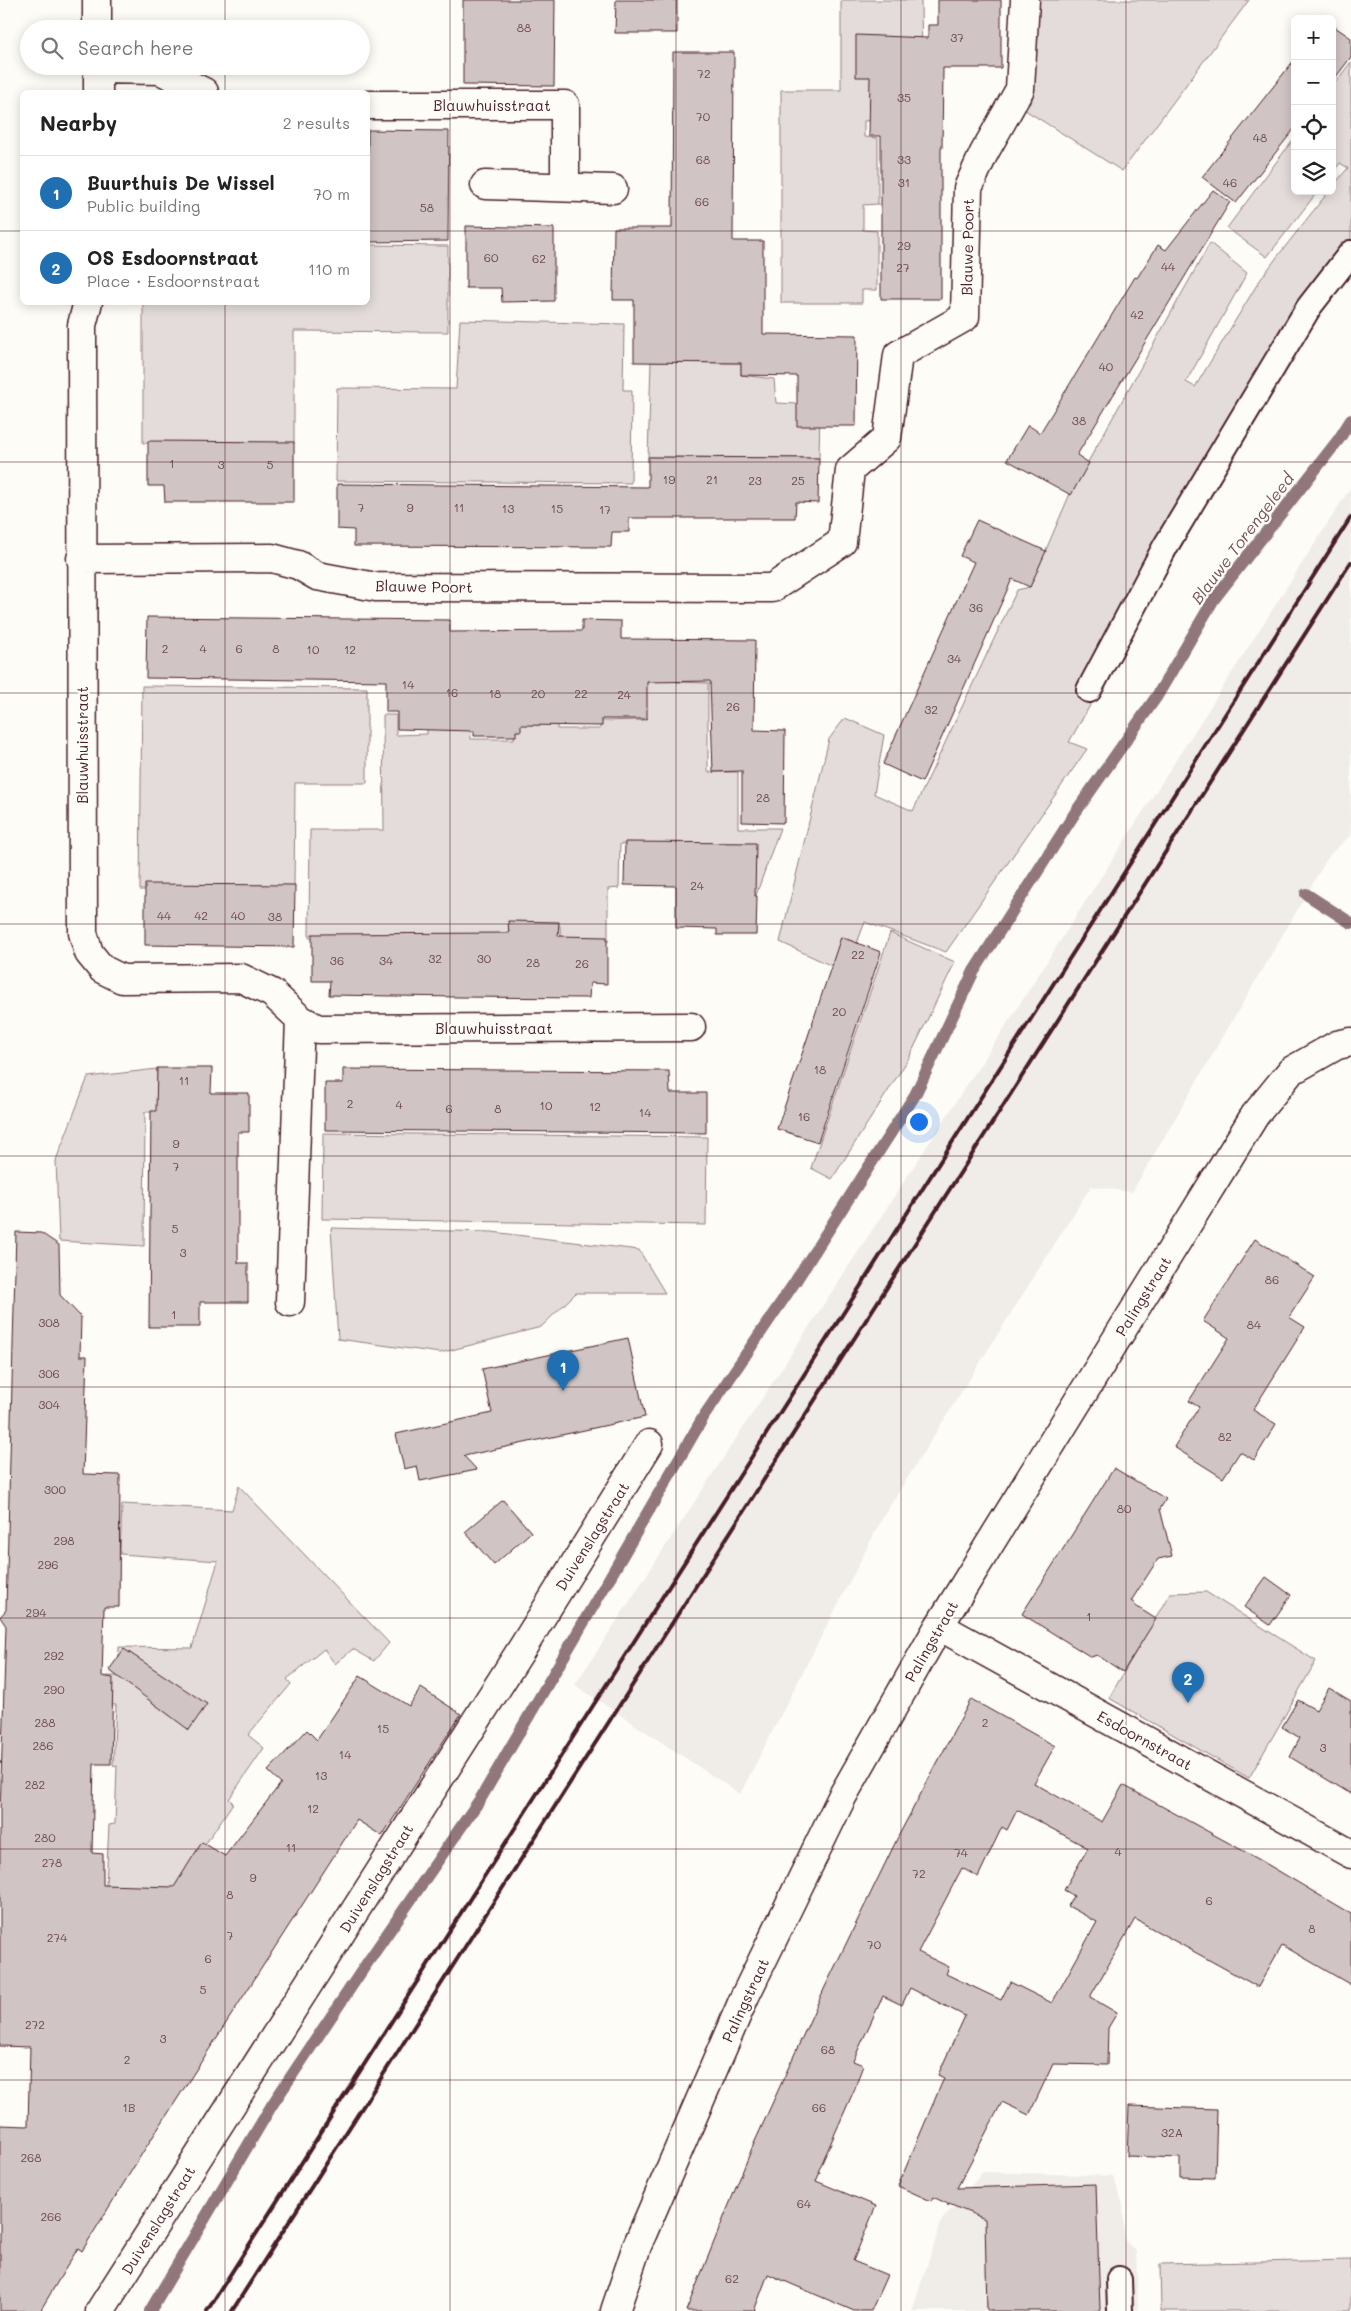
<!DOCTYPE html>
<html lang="en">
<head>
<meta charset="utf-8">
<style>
	:root { --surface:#fff; --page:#f2f2f2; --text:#222; --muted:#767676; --line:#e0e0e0; --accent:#1f6fb2 }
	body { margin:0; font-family:Mali,sans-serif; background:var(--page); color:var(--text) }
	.controls { position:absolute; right:15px; top:15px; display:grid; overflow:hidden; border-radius:8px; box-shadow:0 2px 12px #0003 }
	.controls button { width:45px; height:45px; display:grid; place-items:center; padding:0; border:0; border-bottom:1px solid var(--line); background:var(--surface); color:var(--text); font:25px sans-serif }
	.you { position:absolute; left:918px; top:1121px; width:18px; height:18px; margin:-12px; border:4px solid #fff; border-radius:50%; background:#1a73e8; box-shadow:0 0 0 8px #1a73e833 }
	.badge { display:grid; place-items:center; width:32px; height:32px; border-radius:50%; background:var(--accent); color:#fff; font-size:16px; font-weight:700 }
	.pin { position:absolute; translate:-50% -41px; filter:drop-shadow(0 1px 2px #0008) }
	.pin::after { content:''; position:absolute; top:26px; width:18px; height:15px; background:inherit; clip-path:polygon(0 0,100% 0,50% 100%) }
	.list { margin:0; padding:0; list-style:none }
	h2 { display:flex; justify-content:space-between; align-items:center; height:65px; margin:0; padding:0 20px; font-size:21px }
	h2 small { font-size:16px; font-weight:400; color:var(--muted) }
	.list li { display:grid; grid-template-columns:32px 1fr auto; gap:15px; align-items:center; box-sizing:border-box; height:75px; padding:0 20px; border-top:1px solid var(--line) }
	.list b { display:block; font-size:19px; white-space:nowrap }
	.list p { margin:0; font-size:16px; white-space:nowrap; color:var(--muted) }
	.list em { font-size:16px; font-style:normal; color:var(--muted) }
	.icon { flex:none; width:28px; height:28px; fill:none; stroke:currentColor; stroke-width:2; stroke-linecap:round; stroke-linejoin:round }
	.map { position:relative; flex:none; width:1351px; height:2311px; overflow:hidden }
	.search { position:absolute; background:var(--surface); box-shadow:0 2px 12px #0003; left:20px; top:20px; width:350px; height:55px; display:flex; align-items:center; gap:12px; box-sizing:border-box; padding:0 18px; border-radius:28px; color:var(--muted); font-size:19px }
	.panel { position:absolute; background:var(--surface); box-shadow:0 2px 12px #0003; left:20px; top:90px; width:350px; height:215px; border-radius:8px }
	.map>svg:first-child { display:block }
	.built { fill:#f0ece8 }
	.green { fill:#e3dcda; stroke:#967e82 }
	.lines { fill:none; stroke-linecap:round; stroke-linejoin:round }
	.stream { stroke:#91777b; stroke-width:12 }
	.building { fill:#d0c5c4; stroke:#4a1f2b; fill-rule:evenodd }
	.service-casing { stroke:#4a1f2b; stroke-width:28 }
	.minor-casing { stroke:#4a1f2b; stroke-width:31 }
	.service { stroke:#fdfcf7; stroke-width:24 }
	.minor { stroke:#fdfcf7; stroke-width:28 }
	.rail { stroke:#4a1f2b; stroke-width:4 }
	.grid { fill:none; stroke:#4a1f2b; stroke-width:1; stroke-opacity:0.55 }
	.labels { text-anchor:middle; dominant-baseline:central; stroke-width:4.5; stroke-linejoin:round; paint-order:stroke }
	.number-label { font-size:12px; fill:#6c4851 }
	.street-label { font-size:15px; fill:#4a1f2b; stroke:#fdfcf7 }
	.water-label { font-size:16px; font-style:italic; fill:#73525a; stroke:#fdfcf7 }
</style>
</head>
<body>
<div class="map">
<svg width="1351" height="2311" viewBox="0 0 1351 2311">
	<rect width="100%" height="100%" fill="#fdfcf7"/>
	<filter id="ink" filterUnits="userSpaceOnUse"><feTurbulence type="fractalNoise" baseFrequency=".02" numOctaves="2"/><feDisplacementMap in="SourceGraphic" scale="10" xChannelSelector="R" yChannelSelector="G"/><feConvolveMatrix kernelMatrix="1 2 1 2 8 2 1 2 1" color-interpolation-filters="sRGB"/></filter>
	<g filter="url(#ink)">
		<path class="built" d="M 1351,487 L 1351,835 L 1330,854 L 1132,1192 L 1091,1186 L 884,1515 L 740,1794 L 575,1685 L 1018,1007 Z
			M 983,2172 L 1113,2176 L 1123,2205 L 1124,2240 L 1136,2251 L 1138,2311 L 912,2311 L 942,2220 Z"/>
		<path class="green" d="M 841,0 L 921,0 L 922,79 L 878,120 L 864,121 L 864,137 L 878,138 L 878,204 L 863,205 L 863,230 L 877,231 L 877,290 L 862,290 L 862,303 L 781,303 L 781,90 L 841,90 Z
			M 1035,0 L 1249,0 L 1122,171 L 1025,110 L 1032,100 Z
			M 1351,62 L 1351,265 L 1316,312 L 1069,742 L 1087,749 L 946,952 L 865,922 L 857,943 L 842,937 L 832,966 L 780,942 L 829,739 L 845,718 L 884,735 L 874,794 L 913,811 L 1017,590 L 1030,587 L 1069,496 L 1210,243 L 1247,273 L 1186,382 L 1195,387 L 1258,283 L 1277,257 L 1329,191 L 1332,191 L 1332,187 L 1348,168 L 1340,163 L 1332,173 L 1332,87 Z
			M 1295,137 L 1295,191 L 1318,191 L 1267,257 L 1227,228 Z
			M 368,245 L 448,246 L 448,332 L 294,331 L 294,444 L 143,443 L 143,303 L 368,302 Z
			M 460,320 L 624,324 L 623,390 L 632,390 L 631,483 L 336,481 L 337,388 L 456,389 Z
			M 651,362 L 741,363 L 741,375 L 774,379 L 776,403 L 820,405 L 819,458 L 648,457 Z
			M 644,668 L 677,682 L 708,683 L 708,772 L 738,772 L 738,828 L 780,828 L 755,898 L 717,846 L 620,844 L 619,888 L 608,889 L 608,942 L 561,942 L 560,926 L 509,926 L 508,937 L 309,938 L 310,830 L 384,830 L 383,715 L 396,715 L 396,735 L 427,734 L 427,721 L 470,721 L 471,739 L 514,739 L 515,723 L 557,723 L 557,729 L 600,729 L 600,721 L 644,720 Z
			M 142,686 L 367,688 L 367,783 L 295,783 L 294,891 L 140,890 Z
			M 890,933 L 955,962 L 909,1058 L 832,1179 L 811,1168 Z
			M 157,1069 L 157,1112 L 145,1112 L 144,1246 L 59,1241 L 56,1160 L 88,1077 Z
			M 323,1133 L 707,1137 L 706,1225 L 322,1219 Z
			M 331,1228 L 492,1232 L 639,1250 L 665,1293 L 576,1293 L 541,1327 L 440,1353 L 338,1339 Z
			M 239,1486 L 389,1643 L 374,1661 L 353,1649 L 335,1664 L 324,1649 L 287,1679 L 291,1684 L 248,1735 L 264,1748 L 229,1799 L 233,1803 L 177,1886 L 185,1892 L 106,1885 L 109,1825 L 115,1824 L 117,1766 L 113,1765 L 116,1705 L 105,1704 L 107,1676 L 118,1676 L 119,1647 L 192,1648 L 218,1561 L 120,1554 L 122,1504 L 232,1510 Z
			M 1206,1592 L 1316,1661 L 1249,1778 L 1109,1698 L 1170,1593 Z
			M 1351,2260 L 1351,2311 L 1161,2311 L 1160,2264 Z"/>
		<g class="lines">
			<path class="stream" d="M 1306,894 L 1351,923
				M 150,2311 L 272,2105 L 363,1969 L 481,1798 L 704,1416 L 795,1282 L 915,1095 L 974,971 L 1075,813 L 1157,696 L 1214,599 L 1339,439 L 1351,420"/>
		</g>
		<path class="building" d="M 463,0 L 555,0 L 554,86 L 463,85 Z
			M 616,0 L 677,0 L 677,33 L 615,33 Z
			M 938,0 L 1001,0 L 1001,68 L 943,68 L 942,148 L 941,148 L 941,299 L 881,299 L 881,136 L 869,136 L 870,77 L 856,77 L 856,35 L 928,38 L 928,25 L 938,25 Z
			M 1332,25 L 1351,38 L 1351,57 L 1332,82 Z
			M 673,52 L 734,52 L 733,241 L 763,241 L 763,334 L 857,335 L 856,426 L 797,426 L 797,376 L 741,375 L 741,363 L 634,362 L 634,300 L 613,300 L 614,228 L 672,228 Z
			M 1295,59 L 1295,128 L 1236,203 L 1202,177 Z
			M 368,130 L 449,131 L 448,241 L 368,242 Z
			M 1213,190 L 1230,202 L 1077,455 L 1089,463 L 1071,495 L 1007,460 L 1028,425 L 1040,433 L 1135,277 L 1137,278 L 1158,245 L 1166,250 Z
			M 466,226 L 554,228 L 554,301 L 502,302 L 501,288 L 466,288 Z
			M 148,441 L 294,442 L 294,502 L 165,502 L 164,486 L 148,486 Z
			M 648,457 L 819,458 L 818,503 L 796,502 L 795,518 L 629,518 L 629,532 L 612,532 L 611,547 L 354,546 L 354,530 L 337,529 L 337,484 L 648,487 Z
			M 977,520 L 1046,551 L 1030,587 L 1012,579 L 922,782 L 883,764 L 974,562 L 960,556 Z
			M 147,617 L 450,620 L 450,632 L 582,631 L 582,620 L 621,621 L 621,639 L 755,640 L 754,730 L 785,731 L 784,823 L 742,822 L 742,771 L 713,772 L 710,681 L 647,682 L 647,719 L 602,719 L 602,726 L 521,725 L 521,731 L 516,731 L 516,736 L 474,736 L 474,731 L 397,729 L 397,712 L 386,712 L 386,681 L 146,678 Z
			M 625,842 L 756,843 L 755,896 L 757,896 L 756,935 L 717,935 L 717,929 L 676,928 L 676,886 L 624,885 Z
			M 145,884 L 295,885 L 294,947 L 145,945 Z
			M 508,921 L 559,922 L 558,936 L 607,937 L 607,984 L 590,983 L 589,998 L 459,997 L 329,995 L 330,981 L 312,981 L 312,934 L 509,933 Z
			M 841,937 L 881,952 L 818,1142 L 777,1129 Z
			M 157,1068 L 212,1068 L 211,1093 L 249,1093 L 249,1132 L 238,1132 L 238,1263 L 248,1263 L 248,1302 L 200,1302 L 200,1327 L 149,1327 L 151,1111 L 156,1111 Z
			M 343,1069 L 669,1071 L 670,1093 L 706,1093 L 706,1133 L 325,1130 L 325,1083 L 343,1083 Z
			M 16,1232 L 41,1233 L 59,1245 L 60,1295 L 81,1317 L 80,1356 L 87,1356 L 83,1474 L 120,1475 L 119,1607 L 104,1607 L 102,1676 L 113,1678 L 111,1764 L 94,1764 L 92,1853 L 103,1854 L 103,1885 L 174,1887 L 202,1842 L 225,1856 L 281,1783 L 268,1771 L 307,1730 L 317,1740 L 360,1676 L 409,1706 L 421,1688 L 461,1714 L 382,1836 L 357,1820 L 143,2152 L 82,2251 L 78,2248 L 40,2311 L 0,2311 L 0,2125 L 28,2126 L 30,2047 L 0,2046 L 0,1812 L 6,1626 L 0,1617 L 6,1610 Z
			M 1255,1239 L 1315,1277 L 1289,1317 L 1305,1327 L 1253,1410 L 1276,1424 L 1254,1460 L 1240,1452 L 1223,1478 L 1174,1447 L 1199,1407 L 1189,1401 L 1229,1338 L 1203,1321 Z
			M 628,1338 L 645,1417 L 464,1456 L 477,1470 L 420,1481 L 417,1466 L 404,1469 L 396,1434 L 492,1413 L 482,1369 Z
			M 1114,1468 L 1166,1499 L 1160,1509 L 1172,1556 L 1158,1559 L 1131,1601 L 1135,1604 L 1134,1605 L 1156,1619 L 1123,1672 L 1097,1655 L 1091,1657 L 1022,1614 Z
			M 503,1500 L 531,1532 L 494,1565 L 465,1532 Z
			M 1266,1577 L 1291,1595 L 1270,1625 L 1244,1607 Z
			M 124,1649 L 207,1704 L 189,1730 L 109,1670 Z
			M 1329,1688 L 1351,1701 L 1351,1794 L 1290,1757 L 1300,1738 L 1282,1727 L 1298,1700 L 1316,1710 Z
			M 971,1699 L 1055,1746 L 1034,1783 L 1102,1822 L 1123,1785 L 1260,1860 L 1351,1914 L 1351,1985 L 1282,1945 L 1258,1987 L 1135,1919 L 1090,1997 L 1117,2013 L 1108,2028 L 1107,2065 L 1053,2064 L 1029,2115 L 1002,2102 L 957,2188 L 1096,2184 L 1100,2311 L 987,2311 L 985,2219 L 949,2204 L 948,2206 L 948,2204 L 933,2197 L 931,2201 L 898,2186 L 944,2078 L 938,2075 L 965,2016 L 910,1988 L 902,2005 L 883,1996 L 853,2061 L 863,2065 L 855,2088 L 818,2172 L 820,2172 L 816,2181 L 876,2206 L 853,2261 L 887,2275 L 871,2311 L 854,2311 L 768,2274 L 754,2311 L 686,2311 L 752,2148 L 825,1987 L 899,1835 ZM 1017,1810 L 1088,1848 L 1064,1890 L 1074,1896 L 1068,1906 L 1097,1922 L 1052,2003 L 1010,1982 L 1001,2000 L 946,1974 L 949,1967 L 918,1952 L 962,1868 L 978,1877 L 1002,1827 L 1007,1830 Z
			M 1129,2106 L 1217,2109 L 1215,2178 L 1180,2177 L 1180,2158 L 1127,2156 Z"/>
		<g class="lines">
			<defs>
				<path id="service" d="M 1089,690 L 1165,547 L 1309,307 L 1351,253
					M 1119,2279 L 1120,2311"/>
				<path id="minor" d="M 97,29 L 97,0
					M 98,66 L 98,92
					M 98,69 L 160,70 L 204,92
					M 368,105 L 565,105 L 565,186
					M 485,185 L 613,189
					M 88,302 L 82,325 L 83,933 L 89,953 L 102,969 L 122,979 L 241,978 L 272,993 L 300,1019 L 318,1029 L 691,1027
					M 81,559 L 272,558 L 298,565 L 317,576 L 376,587 L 772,588 L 842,542 L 850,470 L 887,438 L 898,355 L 965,317 L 968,188 L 984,153 L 1020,89 L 1025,0
					M 290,1302 L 300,1019
					M 939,1626 L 1351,1854
					M 100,2311 L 523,1647 L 649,1444
					M 615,2311 L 637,2246 L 745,1996 L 842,1797 L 939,1626 L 1255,1115 L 1291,1071 L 1337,1045 L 1351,1042"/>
			</defs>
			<use href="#service" class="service-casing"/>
			<use href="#minor" class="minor-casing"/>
			<use href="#service" class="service"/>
			<use href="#minor" class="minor"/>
			<path class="rail" d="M 207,2311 L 1351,517
				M 232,2311 L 1351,562"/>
		</g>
	</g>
	<path class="grid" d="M 225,0 L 225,29M 450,0 L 450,2311M 676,0 L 676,2311M 901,0 L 901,2311M 1126,0 L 1126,2311M 225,66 L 225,92M 0,231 L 22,231M 368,231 L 1351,231M 225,302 L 225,2311M 0,462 L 1351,462M 0,693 L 1351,693M 0,924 L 1351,924M 0,1156 L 1351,1156M 0,1387 L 1351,1387M 0,1618 L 1351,1618M 0,1849 L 1351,1849M 0,2080 L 1351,2080"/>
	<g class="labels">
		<g class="number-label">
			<text x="524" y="27">88</text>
			<text x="957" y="37">37</text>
			<text x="704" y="73">72</text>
			<text x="904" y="97">35</text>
			<text x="703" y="116">70</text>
			<text x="1260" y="137">48</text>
			<text x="703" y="159">68</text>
			<text x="904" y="159">33</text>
			<text x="904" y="182">31</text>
			<text x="1230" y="182">46</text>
			<text x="702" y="201">66</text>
			<text x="427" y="207">58</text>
			<text x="904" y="245">29</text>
			<text x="491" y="257">60</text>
			<text x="539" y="258">62</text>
			<text x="1168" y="266">44</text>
			<text x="903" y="267">27</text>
			<text x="1137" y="314">42</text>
			<text x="1106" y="366">40</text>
			<text x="1079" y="420">38</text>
			<text x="172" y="463">1</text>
			<text x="221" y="464">3</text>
			<text x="270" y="464">5</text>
			<text x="669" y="479">19</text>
			<text x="712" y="479">21</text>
			<text x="755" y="480">23</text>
			<text x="798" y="480">25</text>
			<text x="361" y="507">7</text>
			<text x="410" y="507">9</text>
			<text x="459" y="507">11</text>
			<text x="508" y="508">13</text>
			<text x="557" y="508">15</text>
			<text x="605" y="509">17</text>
			<text x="976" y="607">36</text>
			<text x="165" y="648">2</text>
			<text x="203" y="648">4</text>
			<text x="239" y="648">6</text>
			<text x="276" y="648">8</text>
			<text x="313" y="649">10</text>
			<text x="350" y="649">12</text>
			<text x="954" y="658">34</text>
			<text x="408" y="684">14</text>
			<text x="452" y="692">16</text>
			<text x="495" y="693">18</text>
			<text x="538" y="693">20</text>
			<text x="581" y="693">22</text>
			<text x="624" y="694">24</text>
			<text x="733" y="706">26</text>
			<text x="931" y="709">32</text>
			<text x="763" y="797">28</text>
			<text x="697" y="885">24</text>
			<text x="164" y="915">44</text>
			<text x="201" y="915">42</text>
			<text x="238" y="915">40</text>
			<text x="275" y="916">38</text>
			<text x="858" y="954">22</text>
			<text x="435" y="958">32</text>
			<text x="484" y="958">30</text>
			<text x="337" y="960">36</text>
			<text x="386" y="960">34</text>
			<text x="533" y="962">28</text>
			<text x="582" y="963">26</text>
			<text x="839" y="1011">20</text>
			<text x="820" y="1069">18</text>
			<text x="184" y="1080">11</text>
			<text x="350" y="1103">2</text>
			<text x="399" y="1104">4</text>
			<text x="546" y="1105">10</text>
			<text x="595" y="1106">12</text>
			<text x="449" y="1108">6</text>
			<text x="498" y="1108">8</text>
			<text x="645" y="1112">14</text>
			<text x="804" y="1116">16</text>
			<text x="176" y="1143">9</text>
			<text x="176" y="1166">7</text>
			<text x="175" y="1228">5</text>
			<text x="183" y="1252">3</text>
			<text x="1272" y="1279">86</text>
			<text x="174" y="1314">1</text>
			<text x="49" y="1322">308</text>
			<text x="1254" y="1324">84</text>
			<text x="49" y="1373">306</text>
			<text x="49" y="1404">304</text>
			<text x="1225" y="1436">82</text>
			<text x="55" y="1489">300</text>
			<text x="1124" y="1508">80</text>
			<text x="64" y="1540">298</text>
			<text x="48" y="1564">296</text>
			<text x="36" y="1612">294</text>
			<text x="1089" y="1616">1</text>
			<text x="54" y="1655">292</text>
			<text x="54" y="1689">290</text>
			<text x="45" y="1722">288</text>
			<text x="985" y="1722">2</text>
			<text x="383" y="1728">15</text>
			<text x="43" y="1745">286</text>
			<text x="1323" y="1747">3</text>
			<text x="345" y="1754">14</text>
			<text x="321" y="1775">13</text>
			<text x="35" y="1784">282</text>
			<text x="313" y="1808">12</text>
			<text x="45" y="1837">280</text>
			<text x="291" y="1847">11</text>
			<text x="1118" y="1851">4</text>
			<text x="961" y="1852">74</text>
			<text x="52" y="1862">278</text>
			<text x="919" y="1873">72</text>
			<text x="253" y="1877">9</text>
			<text x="230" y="1894">8</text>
			<text x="1209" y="1900">6</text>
			<text x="1312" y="1928">8</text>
			<text x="230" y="1935">7</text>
			<text x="57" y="1937">274</text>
			<text x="874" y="1944">70</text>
			<text x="208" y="1958">6</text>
			<text x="203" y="1989">5</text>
			<text x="35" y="2024">272</text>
			<text x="163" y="2038">3</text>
			<text x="828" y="2049">68</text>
			<text x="127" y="2059">2</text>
			<text x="129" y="2107">1B</text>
			<text x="819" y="2107">66</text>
			<text x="1172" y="2132">32A</text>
			<text x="31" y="2157">268</text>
			<text x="804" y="2203">64</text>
			<text x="51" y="2216">266</text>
			<text x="732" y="2278">62</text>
		</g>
		<g class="street-label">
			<text x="492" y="105">Blauwhuisstraat</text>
			<text transform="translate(967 247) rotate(-89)">Blauwe Poort</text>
			<text transform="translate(424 586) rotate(1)">Blauwe Poort</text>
			<text transform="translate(82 745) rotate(-90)">Blauwhuisstraat</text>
			<text x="494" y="1028">Blauwhuisstraat</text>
			<text transform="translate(1143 1296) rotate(-58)">Palingstraat</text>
			<text transform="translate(592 1536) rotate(-58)">Duivenslagstraat</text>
			<text transform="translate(931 1641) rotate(-60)">Palingstraat</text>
			<text transform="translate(1145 1740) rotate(29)">Esdoornstraat</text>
			<text transform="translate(376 1878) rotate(-58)">Duivenslagstraat</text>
			<text transform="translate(745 2000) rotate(-65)">Palingstraat</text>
			<text transform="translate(158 2220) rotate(-58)">Duivenslagstraat</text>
		</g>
		<g class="water-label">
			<text transform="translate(1242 538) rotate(-53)">Blauwe Torengeleed</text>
		</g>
	</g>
</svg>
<div class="controls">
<button>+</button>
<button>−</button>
<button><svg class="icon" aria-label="locate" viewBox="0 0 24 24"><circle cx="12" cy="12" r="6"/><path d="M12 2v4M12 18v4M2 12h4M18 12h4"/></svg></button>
<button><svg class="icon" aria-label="layers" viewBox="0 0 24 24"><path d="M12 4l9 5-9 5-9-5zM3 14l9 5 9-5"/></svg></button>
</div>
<div class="you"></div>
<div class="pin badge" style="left:563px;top:1391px">1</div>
<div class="pin badge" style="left:1188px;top:1703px">2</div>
<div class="search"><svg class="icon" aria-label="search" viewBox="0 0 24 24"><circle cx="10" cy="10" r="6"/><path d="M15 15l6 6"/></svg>Search here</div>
<section class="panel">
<h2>Nearby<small>2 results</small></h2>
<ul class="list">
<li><span class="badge">1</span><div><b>Buurthuis De Wissel</b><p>Public building</p></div><em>70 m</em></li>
<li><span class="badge">2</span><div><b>OS Esdoornstraat</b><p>Place · Esdoornstraat</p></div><em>110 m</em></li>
</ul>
</section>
</div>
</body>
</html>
